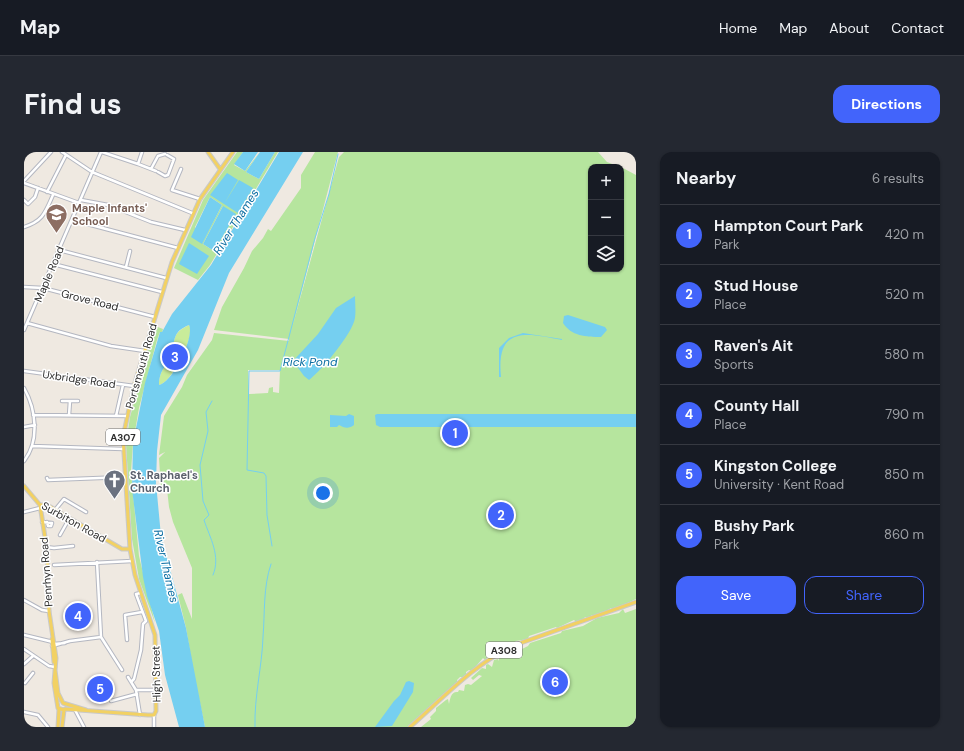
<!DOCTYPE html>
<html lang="en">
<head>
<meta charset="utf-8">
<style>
	:root { --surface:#171b24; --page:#242831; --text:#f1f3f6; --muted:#9ea1a6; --line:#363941; --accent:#4264fb }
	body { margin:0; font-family:"DM Sans",sans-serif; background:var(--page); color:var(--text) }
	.controls { position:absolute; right:12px; top:12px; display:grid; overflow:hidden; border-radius:8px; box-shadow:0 1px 3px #0004 }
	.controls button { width:36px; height:36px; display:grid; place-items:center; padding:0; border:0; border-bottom:1px solid var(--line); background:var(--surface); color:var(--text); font:20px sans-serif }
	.you { position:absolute; left:299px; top:341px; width:14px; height:14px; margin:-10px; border:3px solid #fff; border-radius:50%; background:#1a73e8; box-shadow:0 0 0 6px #1a73e833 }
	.badge { display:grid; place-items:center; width:26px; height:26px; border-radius:50%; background:var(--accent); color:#fff; font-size:13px; font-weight:700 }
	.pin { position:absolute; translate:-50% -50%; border:2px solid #fff; box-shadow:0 1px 4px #0006 }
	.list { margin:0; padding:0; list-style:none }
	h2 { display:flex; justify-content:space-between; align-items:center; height:52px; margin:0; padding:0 16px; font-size:17px }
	h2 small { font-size:13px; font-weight:400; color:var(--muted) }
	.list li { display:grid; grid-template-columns:26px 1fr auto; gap:12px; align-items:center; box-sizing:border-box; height:60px; padding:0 16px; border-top:1px solid var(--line) }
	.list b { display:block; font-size:15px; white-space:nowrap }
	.list p { margin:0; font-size:13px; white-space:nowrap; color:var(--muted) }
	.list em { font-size:13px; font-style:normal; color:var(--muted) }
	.actions { display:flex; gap:8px; padding:12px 16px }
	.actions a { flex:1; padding:9px 0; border:1px solid var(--accent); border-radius:12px; text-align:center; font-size:14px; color:var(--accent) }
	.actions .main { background:var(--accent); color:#fff }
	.icon { flex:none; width:22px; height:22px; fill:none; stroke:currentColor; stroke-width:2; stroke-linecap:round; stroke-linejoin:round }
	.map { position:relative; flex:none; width:612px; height:575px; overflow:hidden; border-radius:12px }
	header { display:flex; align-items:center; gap:24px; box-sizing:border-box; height:56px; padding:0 20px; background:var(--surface); border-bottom:1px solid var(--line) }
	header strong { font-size:19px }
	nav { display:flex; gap:22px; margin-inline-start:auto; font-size:14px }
	.intro { display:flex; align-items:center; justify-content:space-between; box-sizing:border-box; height:96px; padding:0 24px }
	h1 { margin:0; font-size:28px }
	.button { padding:10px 18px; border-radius:12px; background:var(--accent); color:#fff; font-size:14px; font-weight:700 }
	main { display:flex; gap:24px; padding:0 24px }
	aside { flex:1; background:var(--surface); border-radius:12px; box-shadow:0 1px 3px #0004 }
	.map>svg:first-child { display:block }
	.green { fill:#b6e59e; fill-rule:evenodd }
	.pitch { fill:#c9ec9a }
	.water { fill:#75cff0; fill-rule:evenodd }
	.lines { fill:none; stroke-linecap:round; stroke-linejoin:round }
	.stream { stroke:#75cff0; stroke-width:1 }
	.minor-casing { stroke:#b4b7c1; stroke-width:4.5 }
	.major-casing { stroke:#c9c9c9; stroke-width:5 }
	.minor { stroke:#fff; stroke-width:2.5 }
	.major { stroke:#f2d163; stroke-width:3 }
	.labels { text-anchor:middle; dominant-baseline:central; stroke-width:3; stroke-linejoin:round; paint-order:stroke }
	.shield { fill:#fff; stroke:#6d6d6d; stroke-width:1 }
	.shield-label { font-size:10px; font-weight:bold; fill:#2e2e2e }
	.education-label { font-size:11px; font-weight:bold; fill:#785e54; stroke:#fff; text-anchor:start }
	.street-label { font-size:11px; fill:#2e2e2e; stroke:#fff }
	.worship-label { font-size:11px; font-weight:bold; fill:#5b616d; stroke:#fff; text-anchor:start }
	.water-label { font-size:12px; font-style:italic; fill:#0d6fa3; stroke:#fff }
</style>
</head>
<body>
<header>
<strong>Map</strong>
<nav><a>Home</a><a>Map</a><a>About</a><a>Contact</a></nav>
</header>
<div class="intro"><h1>Find us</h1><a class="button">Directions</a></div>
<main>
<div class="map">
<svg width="612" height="575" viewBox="0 0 612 575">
	<rect width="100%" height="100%" fill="#efe9e1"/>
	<path class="green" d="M 213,0 L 219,0 L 210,13 L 221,19 L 236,0 L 222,20 L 235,27 L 251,0 L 254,0 L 186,113 L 174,128 L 150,116 L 179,48 ZM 186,45 L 198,53 L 178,91 L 171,75 ZM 199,54 L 190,98 L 190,99 L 179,92 Z
		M 291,0 L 314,0 L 268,176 L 315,5 L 320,0 L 574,0 L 583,10 L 596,15 L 567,15 L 567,117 L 597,117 L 597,15 L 612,23 L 612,447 L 589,458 L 587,456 L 580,461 L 576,460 L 576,462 L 569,465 L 567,463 L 567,465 L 561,465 L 559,468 L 552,470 L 550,468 L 533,476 L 532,475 L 505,484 L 504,487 L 492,489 L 487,493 L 483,492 L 480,493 L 480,496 L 470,503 L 468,500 L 461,508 L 459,506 L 448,519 L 445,518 L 442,520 L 442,525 L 436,525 L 433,528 L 433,532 L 384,575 L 181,575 L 170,523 L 162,476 L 154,443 L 158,441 L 168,467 L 168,416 L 149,370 L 145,355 L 143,337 L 137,337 L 135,306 L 141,300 L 135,303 L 140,264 L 158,235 L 163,223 L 188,188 L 190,181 L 265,189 L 265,187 L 190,178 L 198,155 L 220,116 L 228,99 L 239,86 L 244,77 L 247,79 L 277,36 L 277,23 ZM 224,218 L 256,218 L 255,241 L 249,240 L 249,235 L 245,236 L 244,241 L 225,242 Z
		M 131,174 L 139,177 L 138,181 L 136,180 L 133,188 L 115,256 L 109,291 L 107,320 L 115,404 L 131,471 L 115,427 L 108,387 L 102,292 L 106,265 Z
		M 599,457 L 601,461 L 612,457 L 612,575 L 397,575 L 407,567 L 406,565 L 412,559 L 412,556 L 422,548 L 424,547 L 425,552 C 426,547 427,539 434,540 L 435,538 L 440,539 L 441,533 L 444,532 L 447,533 L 458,524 L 455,523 L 449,528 L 447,526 L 458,516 L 462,517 L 462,513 L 464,512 L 468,515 L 470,508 L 474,507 L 475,509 L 475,505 L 495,495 L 496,498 L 504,494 L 506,491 L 537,481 L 538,479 L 559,474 L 573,466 L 595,461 Z"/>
	<path class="pitch" d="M 165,173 C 172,184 147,232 135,233 C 135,218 143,214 147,201 C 152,186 148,181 165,173 Z"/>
	<path class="water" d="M 219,0 L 234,0 L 221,19 L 210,12 Z
		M 236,0 L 251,0 L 235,27 L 222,20 Z
		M 255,0 L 279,0 L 205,121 L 174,198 L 137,263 L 133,299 L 132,331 L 137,384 L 162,476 L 181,575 L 155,575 L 141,523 L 135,479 L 123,444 L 119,425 L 108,337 L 109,291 L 121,231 L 136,180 L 138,180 L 148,162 L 187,113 ZM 165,173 C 171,185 148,231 135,233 C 135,217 144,214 147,201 C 152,187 148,180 165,173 Z
		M 203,21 L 214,28 L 200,52 L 186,43 Z
		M 215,28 L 229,36 L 214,61 L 200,52 Z
		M 186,45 L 198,53 L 178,92 L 167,85 Z
		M 199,54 L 212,62 L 190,99 L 179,92 Z
		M 165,91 L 185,104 L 173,122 L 155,112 Z
		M 331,144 C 331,151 332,159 331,166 C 329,181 297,219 285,228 L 280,224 L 269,209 L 294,182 L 312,156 Z
		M 544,163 L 581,175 L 583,178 L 577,185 C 562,185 547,184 539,171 L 540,164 Z
		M 499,181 L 538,187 L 538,188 C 500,180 472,175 477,225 L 475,225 L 475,196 L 485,186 Z
		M 325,262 L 330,264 L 330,273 C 325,277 320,276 315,273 L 313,275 L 306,275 L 306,263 L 322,264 Z
		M 353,262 L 612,262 L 612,275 L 356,275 L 352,273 L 351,263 Z
		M 385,529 L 390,531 L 389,540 L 368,574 L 351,575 L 370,549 L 376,543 L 382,530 Z"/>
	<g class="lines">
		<path class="stream" d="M 188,249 L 182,260 L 184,279 L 176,313 L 179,349 L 185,363 L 180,368 C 186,386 197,404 189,423
			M 248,394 L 243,363 L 242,324 L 240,321 L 223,318 L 225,219 L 256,219 L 291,86 L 305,42 L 314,2
			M 231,575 C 230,545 238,515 239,485 C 241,461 239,435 247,412"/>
		<defs>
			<path id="minor" d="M 38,0 L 68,20 L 168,61
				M 78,0 L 114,12 L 118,0
				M 114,12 L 132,19
				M 127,17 L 134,4 L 141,2
				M 157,17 L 148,38 L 176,47
				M 134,20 L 141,24 L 144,23 L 150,7 L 143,3
				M 0,29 L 27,0
				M 0,31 L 55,51
				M 23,40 L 42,3
				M 0,48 L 4,52 L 11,45 L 14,36
				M 57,48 L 84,53 L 127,70 L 161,78
				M 48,68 L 154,96
				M 0,75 C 19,69 21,61 29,43
				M 35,98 L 142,126
				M 29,112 L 138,140
				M 102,115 L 106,99
				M 0,135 L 19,136 L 131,165
				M 3,171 L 87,194 L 121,199
				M 0,178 L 77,0
				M 0,219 L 110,234
				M 0,236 C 12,257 16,289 0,309
				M 38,249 L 46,249
				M 9,263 L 103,264
				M 45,263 L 46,249 L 54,249
				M 92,264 L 99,233
				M 0,275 L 11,273
				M 8,294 L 99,297
				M 23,326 L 24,328 L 101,325
				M 31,358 L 40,347 L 62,360
				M 0,360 L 16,356
				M 18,370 L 28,371 L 27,374 L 24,374 L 23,370
				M 36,383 L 45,367
				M 22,395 L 30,396 L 49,394
				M 73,410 L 77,485 L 98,518
				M 30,413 L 108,409
				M 117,441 L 112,442 L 122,469
				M 0,448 L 18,458 L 25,459
				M 0,483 L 29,490
				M 103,488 L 101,463 L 118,460
				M 30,492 L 41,491
				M 28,494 L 46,489 L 77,485
				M 0,497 L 25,514 L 31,515
				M 0,512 L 9,504
				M 104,525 L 112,538 L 116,563
				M 107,530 L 110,527 L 117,498 L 119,472 L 122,469
				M 1,531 L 9,521
				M 112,538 L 131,538
				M 87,549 L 113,542
				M 51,558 L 60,575
				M 0,560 L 14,563 L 24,575
				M 130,575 L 130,563"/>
			<path id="major" d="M 184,0 L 196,17
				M 0,334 L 16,353 L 23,398 L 25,459 L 32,506 L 30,531 L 34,556 L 40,558
				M 16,353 L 23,353 L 98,397 L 106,397
				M 28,487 L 30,510
				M 31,518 L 34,541 L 39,551 L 62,558
				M 41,557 L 124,563 L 130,563 L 132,559 L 131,483 L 111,423 L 106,397 L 99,285 L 110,234 L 148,110 L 176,47 L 209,0
				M 34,575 L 35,557
				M 38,575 L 40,558
				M 386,575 C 419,546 451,511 491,493 L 612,450"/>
		</defs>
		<use href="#minor" class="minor-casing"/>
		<use href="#major" class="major-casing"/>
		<use href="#minor" class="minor"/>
		<use href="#major" class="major"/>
	</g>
	<defs>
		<symbol id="school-pin" viewBox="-11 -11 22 30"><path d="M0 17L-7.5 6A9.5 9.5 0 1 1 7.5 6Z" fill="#8d6e63" stroke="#fff"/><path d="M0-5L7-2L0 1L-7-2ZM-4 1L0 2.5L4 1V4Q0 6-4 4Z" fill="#fff"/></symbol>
		<symbol id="church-pin" viewBox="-11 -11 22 30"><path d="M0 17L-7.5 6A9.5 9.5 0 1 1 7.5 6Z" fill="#6b7280" stroke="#fff"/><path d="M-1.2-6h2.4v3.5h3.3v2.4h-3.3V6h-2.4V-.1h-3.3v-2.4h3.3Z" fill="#fff"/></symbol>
	</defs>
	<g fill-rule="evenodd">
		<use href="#school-pin" x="20" y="50" width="25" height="34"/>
		<use href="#church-pin" x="78" y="316" width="25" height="34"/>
	</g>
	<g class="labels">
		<g class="shield">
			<rect x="82" y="277" width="34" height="16" rx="3"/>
			<rect x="462" y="490" width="36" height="16" rx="3"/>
		</g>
		<g class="shield-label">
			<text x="99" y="285">A307</text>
			<text x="480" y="498">A308</text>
		</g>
		<g class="education-label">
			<text x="48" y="56">Maple Infants'<tspan x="48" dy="13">School</tspan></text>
		</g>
		<g class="street-label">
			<text transform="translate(25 122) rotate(-67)">Maple Road</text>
			<text transform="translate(66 148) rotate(14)">Grove Road</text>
			<text transform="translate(117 214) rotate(-74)">Portsmouth Road</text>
			<text transform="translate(55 227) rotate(8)">Uxbridge Road</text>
			<text transform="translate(50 370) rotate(29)">Surbiton Road</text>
			<text transform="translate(22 420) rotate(-94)">Penrhyn Road</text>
			<text transform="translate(132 522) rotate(-91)">High Street</text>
		</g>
		<g class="worship-label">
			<text x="106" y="323">St. Raphael's<tspan x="106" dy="13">Church</tspan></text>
		</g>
		<g class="water-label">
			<text transform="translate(212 70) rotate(-58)">River Thames</text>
			<text x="286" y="210">Rick Pond</text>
			<text transform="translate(142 414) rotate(77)">River Thames</text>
		</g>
	</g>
</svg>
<div class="controls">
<button>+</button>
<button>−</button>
<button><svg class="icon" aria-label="layers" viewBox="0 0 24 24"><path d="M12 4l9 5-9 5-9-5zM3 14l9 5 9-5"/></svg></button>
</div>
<div class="you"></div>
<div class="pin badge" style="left:431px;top:281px">1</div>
<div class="pin badge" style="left:477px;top:363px">2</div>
<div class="pin badge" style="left:151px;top:205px">3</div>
<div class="pin badge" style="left:54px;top:464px">4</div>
<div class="pin badge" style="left:76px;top:537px">5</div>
<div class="pin badge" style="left:531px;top:530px">6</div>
</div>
<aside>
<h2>Nearby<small>6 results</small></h2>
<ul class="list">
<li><span class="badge">1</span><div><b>Hampton Court Park</b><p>Park</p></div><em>420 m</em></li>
<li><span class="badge">2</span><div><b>Stud House</b><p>Place</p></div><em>520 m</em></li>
<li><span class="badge">3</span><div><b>Raven's Ait</b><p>Sports</p></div><em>580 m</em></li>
<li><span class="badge">4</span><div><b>County Hall</b><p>Place</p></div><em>790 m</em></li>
<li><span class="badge">5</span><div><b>Kingston College</b><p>University · Kent Road</p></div><em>850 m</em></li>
<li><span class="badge">6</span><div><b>Bushy Park</b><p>Park</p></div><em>860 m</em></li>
</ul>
<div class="actions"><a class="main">Save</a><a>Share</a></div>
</aside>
</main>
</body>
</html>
